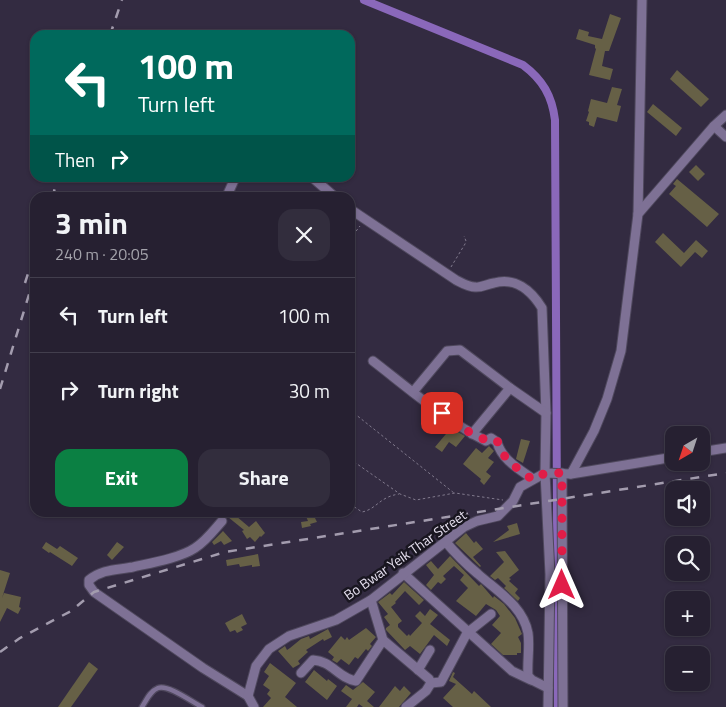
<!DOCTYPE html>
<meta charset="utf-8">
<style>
:root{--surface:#262031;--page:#322d3d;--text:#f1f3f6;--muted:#a4a3ab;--line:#423e4d;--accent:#0b8043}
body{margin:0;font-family:"Titillium Web",sans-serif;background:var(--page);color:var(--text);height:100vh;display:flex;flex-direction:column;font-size:19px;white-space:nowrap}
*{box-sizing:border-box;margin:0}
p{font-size:16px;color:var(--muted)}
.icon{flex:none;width:28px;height:28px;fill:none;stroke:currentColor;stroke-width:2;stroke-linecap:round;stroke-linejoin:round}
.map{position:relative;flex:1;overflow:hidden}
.side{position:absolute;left:30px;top:192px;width:325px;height:325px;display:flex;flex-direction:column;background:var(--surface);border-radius:15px;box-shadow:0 1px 4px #0004,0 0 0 1px var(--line)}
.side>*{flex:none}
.banner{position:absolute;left:30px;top:30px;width:325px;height:152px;border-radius:15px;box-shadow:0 1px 4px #0004,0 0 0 1px var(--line);background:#00695c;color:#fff;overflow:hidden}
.needle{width:32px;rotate:219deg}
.controls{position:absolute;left:665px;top:426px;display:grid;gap:10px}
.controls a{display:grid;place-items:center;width:45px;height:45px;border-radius:10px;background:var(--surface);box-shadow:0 1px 4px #0004,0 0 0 1px var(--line);font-size:25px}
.pin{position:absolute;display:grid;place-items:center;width:42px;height:42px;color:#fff;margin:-21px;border-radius:10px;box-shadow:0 2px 8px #0006}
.me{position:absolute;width:55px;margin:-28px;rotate:0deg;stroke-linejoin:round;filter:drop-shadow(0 0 4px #0008)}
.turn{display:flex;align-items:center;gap:18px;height:105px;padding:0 25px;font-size:22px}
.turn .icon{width:65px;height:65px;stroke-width:2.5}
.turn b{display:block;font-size:35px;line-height:42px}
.then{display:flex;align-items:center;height:48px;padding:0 25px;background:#0003;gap:10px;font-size:19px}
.round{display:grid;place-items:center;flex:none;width:52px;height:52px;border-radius:15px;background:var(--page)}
.headline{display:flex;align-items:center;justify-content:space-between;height:85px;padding:0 25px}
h1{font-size:30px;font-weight:700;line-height:38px}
.primary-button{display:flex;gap:10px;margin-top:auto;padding:10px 25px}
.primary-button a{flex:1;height:58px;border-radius:15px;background:var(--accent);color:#fff;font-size:20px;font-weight:700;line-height:58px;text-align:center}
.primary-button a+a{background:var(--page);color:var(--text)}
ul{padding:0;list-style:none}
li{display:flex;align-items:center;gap:15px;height:75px;padding:0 25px;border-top:1px solid var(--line)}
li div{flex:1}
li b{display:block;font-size:19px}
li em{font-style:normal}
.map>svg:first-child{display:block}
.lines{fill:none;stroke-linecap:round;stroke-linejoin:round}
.canal{stroke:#8a68ba;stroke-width:8}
.building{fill:#666046}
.service-casing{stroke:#4f485d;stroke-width:7}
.minor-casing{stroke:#4f485d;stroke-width:11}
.path{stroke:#817a8d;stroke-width:1;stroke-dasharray:2.5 2.5;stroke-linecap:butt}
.service{stroke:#7e7195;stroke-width:4.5}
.minor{stroke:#7e7195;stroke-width:9}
.rail{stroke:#a39cae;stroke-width:2.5;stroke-dasharray:9 9;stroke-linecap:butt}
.route{stroke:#e11d48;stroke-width:9;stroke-dasharray:0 16.2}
.labels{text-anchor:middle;stroke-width:5;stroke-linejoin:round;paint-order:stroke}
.street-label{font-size:14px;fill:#e5dfee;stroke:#191620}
</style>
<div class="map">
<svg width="726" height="707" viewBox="0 0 726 707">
<rect width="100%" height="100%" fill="#332b41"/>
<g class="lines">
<path class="canal" d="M364 0 523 65C543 80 552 96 555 120L558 707"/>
</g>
<g class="building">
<polygon points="610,14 621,18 609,51 605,51 602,66 613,69 610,80 589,75 596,49 595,48 595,45 576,39 579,29 589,32 588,36 602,39"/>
<polygon points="677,70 709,99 701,107 670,79"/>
<polygon points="612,87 622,89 617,105 621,106 617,122 597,117 594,127 589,125 589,122 586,121 589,112 588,111 591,99 607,103"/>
<polygon points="653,104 682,128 676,136 647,112"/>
<polygon points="696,165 705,174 698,181 689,172"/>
<polygon points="677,179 719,214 707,227 669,194 676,186 673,184"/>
<polygon points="663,233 684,253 696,240 708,251 702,258 695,252 681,267 655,242"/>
<polygon points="451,428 465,436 456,447 449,442 442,452 435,447"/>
<polygon points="521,439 530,441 523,463 516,459"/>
<polygon points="489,446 494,451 488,458 494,462 486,472 491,476 484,485 480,481 481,479 463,464 476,448 482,453"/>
<polygon points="231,512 239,512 236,516 249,527 256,521 265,533 261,537 260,536 255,542 250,537 247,539 242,531 244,530 228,517"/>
<polygon points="304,512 312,512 317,522 310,524 311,526 302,528 301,522 308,521"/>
<polygon points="517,523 520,534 493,542 509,530 507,526"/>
<polygon points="223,531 232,541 224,545 221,541 214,545 212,542"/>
<polygon points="466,533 474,543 476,541 483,549 473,557 481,566 480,567 455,543"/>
<polygon points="46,542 57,549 60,546 78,558 72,566 50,552 49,553 42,548"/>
<polygon points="117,542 124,547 112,560 107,555"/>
<polygon points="505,551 519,570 509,578 511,579 509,581 518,589 515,593 520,598 518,601 504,588 506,586 498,578 495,580 490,576 504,562 496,552"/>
<polygon points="258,554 260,566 252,567 252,565 240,567 239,564 227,566 226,560"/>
<polygon points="450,556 479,586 481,584 493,598 494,596 504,604 515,618 522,634 518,637 521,643 521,653 517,653 517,655 503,655 491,644 501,633 492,625 500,616 496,610 486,604 476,616 456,601 468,588 460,580 464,575 454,566 443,576 446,579 441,584 438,582 431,590 426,585 434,575 426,565 431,561 438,569"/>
<polygon points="0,570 10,573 2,598 4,593 21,597 19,607 21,608 18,614 7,608 0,622"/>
<polygon points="404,582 424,600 419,605 405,591 395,602 396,603 391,607 402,621 398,624 398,627 407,636 409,634 410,636 422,623 415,616 420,611 425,616 430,609 438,615 430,624 450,640 447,646 434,635 420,654 410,646 405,650 386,630 386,628 390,625 384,617 388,614 378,602 390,593 392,595"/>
<polygon points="242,614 247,624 241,627 243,630 237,633 235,630 230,632 225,623"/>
<polygon points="366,628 376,637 370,644 372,646 368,651 366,649 358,659 355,657 349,665 341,659 337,663 332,660 334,657 328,652 341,636 345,640 347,637 349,640"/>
<polygon points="328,629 332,637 324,641 323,639 306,650 308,652 298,661 300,664 293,668 278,651 285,646 287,650 290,648 301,639 309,636 310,639"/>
<polygon points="89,662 98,669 71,707 58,707"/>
<polygon points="270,663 296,683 285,697 297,707 263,707 271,698 267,694 270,690 263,685 269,676 264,672"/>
<polygon points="314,670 327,681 328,679 337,686 327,700 305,682"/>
<polygon points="453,672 455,673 453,677 472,694 474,691 491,707 453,707 443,698 456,684 449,681"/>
<polygon points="363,682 375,692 367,701 374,707 363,707 359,704 357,707 346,707 352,699 341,691 346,685 353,690"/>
<polygon points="395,686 400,691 404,686 411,693 399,707 379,707"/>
</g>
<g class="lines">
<g class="service-casing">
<path id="service" d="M142 707C146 701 150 691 158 688 168 684 192 702 202 707"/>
</g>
<g class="minor-casing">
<g id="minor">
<polyline points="714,126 726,137"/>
<polyline points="313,178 336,198"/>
<polyline points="226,198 235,178"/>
<path d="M350 209 456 280C462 283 468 287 475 287 481 288 487 284 494 283 515 277 531 290 542 308L546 413 545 473 550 574 548 707"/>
<polyline points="638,214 642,0"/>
<path d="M373 361C408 388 446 421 486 441L491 438 497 442C502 460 519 469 533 479"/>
<polyline points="413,392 447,351 460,350 510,388 546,413"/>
<polyline points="472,434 510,388"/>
<polyline points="701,452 726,448"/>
<polyline points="562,473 563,707"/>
<polyline points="571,474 674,457"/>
<path d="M222 521C214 530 206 541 195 548 180 558 151 563 133 567 117 570 102 569 89 580V585L94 592 203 668 248 696"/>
<path d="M445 541C455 553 466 564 478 574 497 591 523 606 528 633 530 646 527 661 528 676L532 680 548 688"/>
<polyline points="403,573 512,671 531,680"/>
<polyline points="371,600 383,640 429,679 431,683 426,691 406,707"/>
<polyline points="418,670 430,650"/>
<path d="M301 673 313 660C332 661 338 678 356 681L383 640"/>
<polyline points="431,683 441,682 467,633 491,614"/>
<polyline points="254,707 248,696 256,666 269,649 289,636 336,620 371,600 464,527 477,521 498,516 513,501 520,487 545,473 571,474 594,431 607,399 621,351 638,214 714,126 726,115"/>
</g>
</g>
<g class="path">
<polyline points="350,239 360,226"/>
<polyline points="451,267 465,244 466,241 464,236"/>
<polyline points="350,410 454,493"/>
<polyline points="350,459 400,494 416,500 455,493 503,500"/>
<path d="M350 504 362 512C377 509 379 497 399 494"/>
</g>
<use href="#service" class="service"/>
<use href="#minor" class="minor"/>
<g class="rail">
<polyline points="110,35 122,0"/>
<polyline points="52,198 58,178"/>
<polyline points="25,283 35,252"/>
<polyline points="0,389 35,275"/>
<polyline points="0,652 20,638 71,611 94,592 225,552 726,473"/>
</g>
</g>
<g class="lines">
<path class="route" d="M442 413 472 434 486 440 491 438 498 442C502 460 519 469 533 480L545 473H562V585"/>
</g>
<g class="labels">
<g class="street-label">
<text transform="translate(405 555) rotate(-35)" y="5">Bo Bwar Yeik Thar Street</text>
</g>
</g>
</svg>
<div class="controls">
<a><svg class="needle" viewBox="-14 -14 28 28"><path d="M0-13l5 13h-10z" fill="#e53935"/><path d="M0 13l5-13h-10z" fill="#a4a3ab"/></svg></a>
<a><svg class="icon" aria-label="sound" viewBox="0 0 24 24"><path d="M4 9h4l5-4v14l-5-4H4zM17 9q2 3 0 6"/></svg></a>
<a><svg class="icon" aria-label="search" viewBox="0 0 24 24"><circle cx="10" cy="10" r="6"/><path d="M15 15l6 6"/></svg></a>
<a>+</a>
<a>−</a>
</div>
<div class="pin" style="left:442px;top:413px;background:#d93025"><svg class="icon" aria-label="arrive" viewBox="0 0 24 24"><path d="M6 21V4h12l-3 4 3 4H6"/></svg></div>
<svg class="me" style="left:562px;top:585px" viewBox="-20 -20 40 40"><path d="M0-17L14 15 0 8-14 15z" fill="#e11d48" stroke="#fff" stroke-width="4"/></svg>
<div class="banner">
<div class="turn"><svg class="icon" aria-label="left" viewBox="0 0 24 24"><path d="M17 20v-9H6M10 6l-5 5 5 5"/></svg><div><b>100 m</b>Turn left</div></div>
<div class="then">Then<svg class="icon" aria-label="right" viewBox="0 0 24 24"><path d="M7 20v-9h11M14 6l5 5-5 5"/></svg></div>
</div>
<section class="side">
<div class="headline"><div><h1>3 min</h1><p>240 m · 20:05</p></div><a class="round"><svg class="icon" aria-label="close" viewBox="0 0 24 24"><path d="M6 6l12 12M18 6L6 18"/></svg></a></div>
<ul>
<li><svg class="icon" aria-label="left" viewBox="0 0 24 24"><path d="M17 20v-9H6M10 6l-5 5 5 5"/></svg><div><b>Turn left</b></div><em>100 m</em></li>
<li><svg class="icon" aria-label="right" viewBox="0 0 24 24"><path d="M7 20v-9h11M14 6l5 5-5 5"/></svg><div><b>Turn right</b></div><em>30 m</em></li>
</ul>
<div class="primary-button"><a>Exit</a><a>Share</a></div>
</section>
</div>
